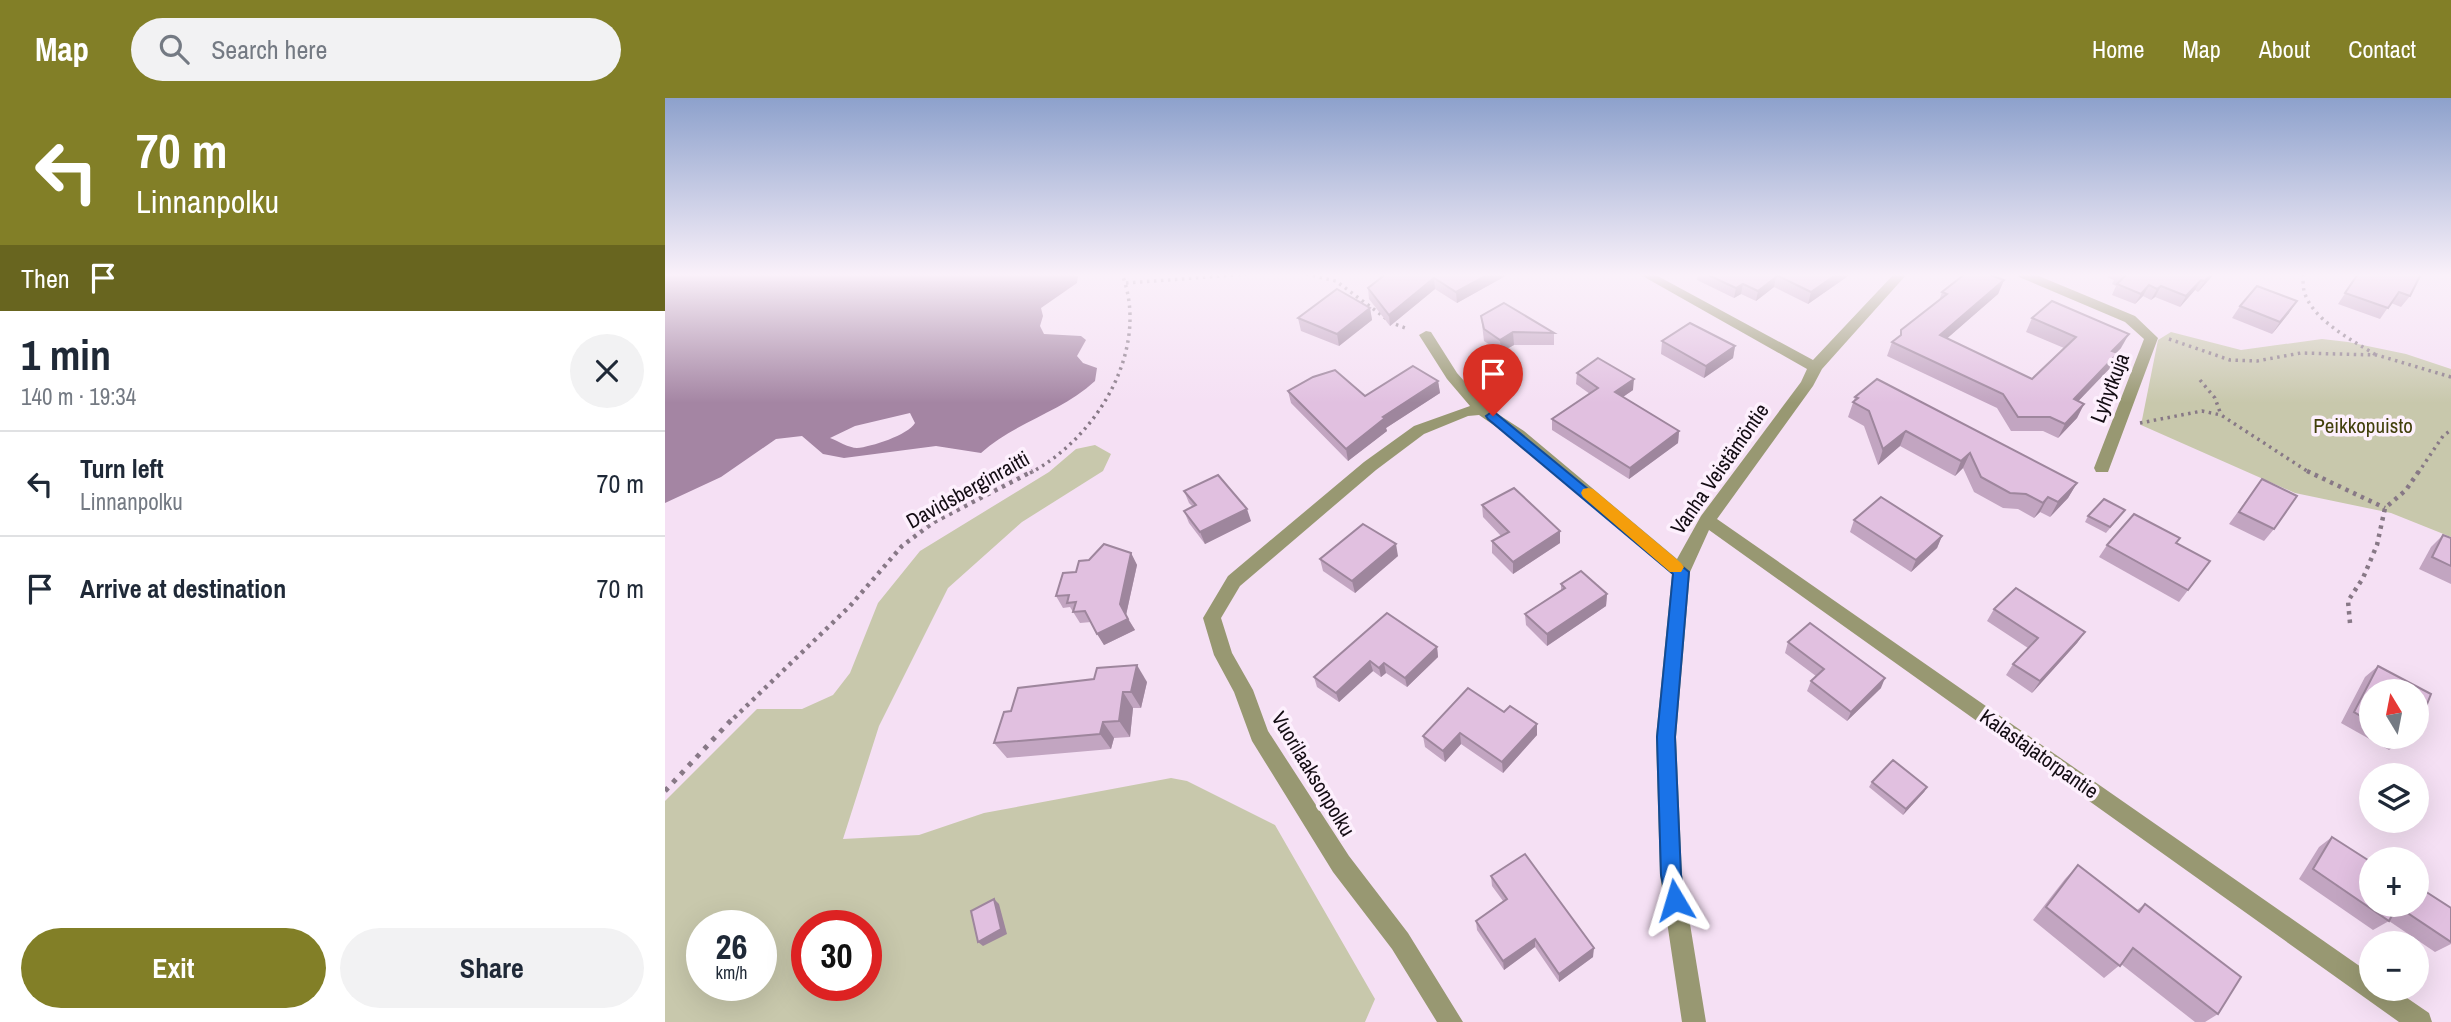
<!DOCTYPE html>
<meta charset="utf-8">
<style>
:root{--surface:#fff;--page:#f2f2f3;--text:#1f2937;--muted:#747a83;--line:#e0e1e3;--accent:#827f27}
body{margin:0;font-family:"Archivo Narrow",sans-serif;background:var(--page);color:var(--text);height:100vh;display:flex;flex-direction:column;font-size:26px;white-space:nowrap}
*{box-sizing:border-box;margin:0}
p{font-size:23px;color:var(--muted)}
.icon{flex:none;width:38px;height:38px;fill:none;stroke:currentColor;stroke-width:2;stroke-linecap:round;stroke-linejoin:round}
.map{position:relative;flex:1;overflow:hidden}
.drawer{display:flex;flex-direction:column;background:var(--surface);width:665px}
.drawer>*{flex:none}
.hud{background:#827f27;color:#fff;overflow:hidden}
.needle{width:46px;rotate:350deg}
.fabs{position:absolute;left:1694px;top:581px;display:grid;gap:14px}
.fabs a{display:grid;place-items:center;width:70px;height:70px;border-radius:50%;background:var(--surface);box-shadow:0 7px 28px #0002;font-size:35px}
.speed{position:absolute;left:21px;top:812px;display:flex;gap:14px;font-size:35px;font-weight:700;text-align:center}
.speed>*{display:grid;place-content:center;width:91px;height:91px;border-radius:50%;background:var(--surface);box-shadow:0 7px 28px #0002;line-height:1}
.speed small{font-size:18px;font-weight:400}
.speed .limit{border:10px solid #d22;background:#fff;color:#111}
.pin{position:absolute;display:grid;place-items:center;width:60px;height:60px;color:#fff;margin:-72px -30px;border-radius:50% 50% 50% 0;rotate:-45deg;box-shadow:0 0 7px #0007}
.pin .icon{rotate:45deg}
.me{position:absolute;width:77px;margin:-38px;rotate:353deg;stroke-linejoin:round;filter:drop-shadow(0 0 5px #0008)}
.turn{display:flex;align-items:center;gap:24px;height:147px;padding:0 21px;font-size:32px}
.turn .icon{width:91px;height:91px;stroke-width:2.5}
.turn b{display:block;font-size:49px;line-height:60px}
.then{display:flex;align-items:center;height:66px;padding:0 21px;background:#0003;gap:14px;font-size:26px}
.round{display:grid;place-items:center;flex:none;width:74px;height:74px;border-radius:37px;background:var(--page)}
.overview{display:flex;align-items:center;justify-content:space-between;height:119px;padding:0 21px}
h1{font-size:42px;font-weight:700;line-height:52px}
.primary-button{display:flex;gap:14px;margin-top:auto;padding:14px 21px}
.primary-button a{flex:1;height:80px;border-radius:42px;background:var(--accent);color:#fff;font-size:28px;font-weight:700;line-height:80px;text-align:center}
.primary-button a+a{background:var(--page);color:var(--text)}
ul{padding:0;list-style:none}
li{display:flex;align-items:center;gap:21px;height:105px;padding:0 21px;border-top:2px solid var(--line)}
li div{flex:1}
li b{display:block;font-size:26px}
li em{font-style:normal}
header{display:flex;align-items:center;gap:42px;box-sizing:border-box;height:98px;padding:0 35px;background:var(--accent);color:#fff}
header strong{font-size:33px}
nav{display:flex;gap:38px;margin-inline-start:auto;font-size:24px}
.search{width:490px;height:63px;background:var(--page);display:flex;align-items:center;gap:18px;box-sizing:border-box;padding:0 24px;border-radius:38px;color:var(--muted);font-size:26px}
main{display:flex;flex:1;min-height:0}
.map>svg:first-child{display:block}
.green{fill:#c8c8ac;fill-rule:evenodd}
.water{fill:#a485a3;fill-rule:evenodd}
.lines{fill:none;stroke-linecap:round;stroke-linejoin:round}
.path-far2{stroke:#877886;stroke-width:3.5;stroke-dasharray:2.5 4.5;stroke-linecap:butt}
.path-far1{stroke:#877886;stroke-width:4.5;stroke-dasharray:3.5 5;stroke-linecap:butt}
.path{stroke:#877886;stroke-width:5;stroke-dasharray:4.5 7;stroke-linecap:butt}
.minor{fill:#989872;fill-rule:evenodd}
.wall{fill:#c2a5c1}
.shaded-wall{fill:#9e869d}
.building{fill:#e1c0e0;stroke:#9e869d;stroke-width:2}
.route{fill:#1a73e8;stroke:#114b97;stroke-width:2}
.slow{fill:#f59e0b}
.labels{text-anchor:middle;stroke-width:7;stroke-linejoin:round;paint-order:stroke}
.street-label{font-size:21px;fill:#130c13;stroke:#fdf0fd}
.park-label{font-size:21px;fill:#413f0b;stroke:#fdf0fd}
</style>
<header>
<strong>Map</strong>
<div class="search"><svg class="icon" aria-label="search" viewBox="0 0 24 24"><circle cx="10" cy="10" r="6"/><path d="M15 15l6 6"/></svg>Search here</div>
<nav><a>Home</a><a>Map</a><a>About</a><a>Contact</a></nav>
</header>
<main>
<section class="drawer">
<div class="hud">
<div class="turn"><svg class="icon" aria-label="left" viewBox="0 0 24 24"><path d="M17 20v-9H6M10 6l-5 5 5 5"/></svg><div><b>70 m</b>Linnanpolku</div></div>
<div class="then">Then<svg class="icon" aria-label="arrive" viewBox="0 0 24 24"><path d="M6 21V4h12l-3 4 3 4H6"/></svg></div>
</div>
<div class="overview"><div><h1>1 min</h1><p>140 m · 19:34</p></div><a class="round"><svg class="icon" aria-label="close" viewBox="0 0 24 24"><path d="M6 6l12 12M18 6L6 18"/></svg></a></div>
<ul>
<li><svg class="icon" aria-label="left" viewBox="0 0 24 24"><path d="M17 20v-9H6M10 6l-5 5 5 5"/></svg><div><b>Turn left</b><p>Linnanpolku</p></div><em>70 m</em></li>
<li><svg class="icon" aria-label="arrive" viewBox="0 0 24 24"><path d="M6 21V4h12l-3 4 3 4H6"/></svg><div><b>Arrive at destination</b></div><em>70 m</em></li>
</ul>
<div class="primary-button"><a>Exit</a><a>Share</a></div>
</section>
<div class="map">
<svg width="1786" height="924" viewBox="0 0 1786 924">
<rect width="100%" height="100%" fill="#f5e0f4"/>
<g class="green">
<polygon points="1506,234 1576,252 1657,241 1683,244 1741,256 1786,271 1786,439 1726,415 1630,395 1476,327 1493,242"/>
<path d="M430 347 446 356 438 373 357 424 283 490 214 628 178 741 254 737 319 715 506 680 522 683 610 727 710 901 700 924H0V703L92 611H137L168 597 185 575 213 505 255 453 384 374 411 351ZM37 828H96V887H37ZM142 828H201V887H142Z"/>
</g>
<path class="water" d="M0 176H406L413 178 412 185 376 210 378 218 375 228 379 236 416 238 421 242 412 258 418 265 432 270 430 283C397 314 350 324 316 355L271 348 179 360 158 356 137 338 111 341 56 379 0 405ZM245 315 250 325C243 337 206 349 192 350 184 350 173 343 165 340L190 328Z"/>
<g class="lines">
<g class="path-far2">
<polyline points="641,176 671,183 727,225 743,231"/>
<path d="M1638 176C1638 181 1638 188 1639 193 1647 222 1687 242 1711 257"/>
<polyline points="461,185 583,176"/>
<polyline points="1504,241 1565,262 1592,263 1636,255 1712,257 1786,279"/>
<polyline points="1535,282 1550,300 1556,317"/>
<polyline points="1475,325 1537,313 1556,317 1645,375"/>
<path d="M365 375C432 340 486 251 457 176"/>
<polyline points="1753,375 1778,338 1786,332"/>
</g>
<g class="path-far1">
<polyline points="1642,373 1720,410"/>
<polyline points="1685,525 1683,503 1698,480 1712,447 1720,410 1741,392 1754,373"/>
<polyline points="69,620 185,508 237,448 269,424 368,373"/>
</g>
<polyline class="path" points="0,693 70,618"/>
<g class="minor">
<polygon points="974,176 989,176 1148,262 1229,176 1242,176 1157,271 1148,288 1052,421 1706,876 1706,891 1729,891 1764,915 1767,924 1734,924 1044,432 1025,474 1011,639 1017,777 1041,924 1017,924 995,777 991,639 1007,476 849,341 814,317 803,318 759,336 711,372 575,488 556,520 567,555 588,592 603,633 684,758 743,835 798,924 772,924 727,851 668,774 587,643 569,594 549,557 538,520 563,478 699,364 749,328 805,308 782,281 754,237 761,233 766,234 792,275 822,309 859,333 1012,461 1036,418 1136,284 1142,271"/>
<polygon points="1353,176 1369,176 1470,218 1493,240 1443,374 1431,374 1429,370 1479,241 1460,224 1354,179"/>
</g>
</g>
<g class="wall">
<polygon points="721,176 844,176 792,205 770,191 725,228 704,201 703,190"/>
<polygon points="1033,176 1186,176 1143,206 1109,189 1091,203 1076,196 1069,200 1032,182"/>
<polygon points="1444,176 1549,176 1533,194 1530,192 1515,209 1490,199 1486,202 1478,198 1470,206 1447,197 1451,188 1447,186 1449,182 1442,179"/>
<polygon points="1693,176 1745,198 1736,209 1726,205 1715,221 1673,206"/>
<polygon points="1339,182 1333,196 1282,240 1367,281 1399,250 1361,234 1367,220 1456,250 1451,255 1453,255 1446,269 1413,303 1419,306 1412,320 1393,340 1378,333 1346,333 1332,310 1222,258 1227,244 1235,238 1236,232 1274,203 1277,194"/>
<polygon points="1575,208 1624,215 1607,236 1567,220"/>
<polygon points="705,210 707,222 674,248 636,233 633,220"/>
<polygon points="816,218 889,235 889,247 849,247 836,254 819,243"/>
<polygon points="997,243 1070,248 1068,260 1039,280 996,256"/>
<polygon points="912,275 968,292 958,299 1014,333 1013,345 964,381 887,332 887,321 925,296 911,286"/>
<polygon points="773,283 775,295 721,330 722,333 683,363 626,305 623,293 700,298"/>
<polygon points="1190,299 1412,385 1403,400 1385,419 1375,414 1369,420 1353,411 1338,410 1309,394 1298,370 1290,378 1235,348 1213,367 1199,328 1183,319"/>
<polygon points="1597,381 1609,431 1599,443 1564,426"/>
<polygon points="519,393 586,423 540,446 524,425 519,413 528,409 524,405"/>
<polygon points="817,407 895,433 895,445 848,476 827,455 827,443 836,438 818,419"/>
<polygon points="1460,412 1441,435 1420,424 1423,418"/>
<polygon points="1189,422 1277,438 1272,450 1246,474 1185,434"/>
<polygon points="1778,437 1786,440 1786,486 1754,471 1766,449"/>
<polygon points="1442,447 1545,463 1514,504 1434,459"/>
<polygon points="466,455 472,467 461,517 470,532 439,547 426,524 415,525 405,509 398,510 391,498 411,474"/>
<polygon points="733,458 690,495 658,473 655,461"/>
<polygon points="896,486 942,496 941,508 882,548 861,527 860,516 896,492"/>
<polygon points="1329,511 1420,534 1412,545 1367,595 1341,577 1348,566 1363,550 1322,523"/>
<polygon points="722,515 772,549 773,559 742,589 721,575 716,579 708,573 674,604 652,589 649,579"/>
<polygon points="1123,544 1216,590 1182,623 1142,593 1146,583 1151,578 1120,555"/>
<polygon points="1713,568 1766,596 1756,621 1752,625 1752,593 1706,593 1706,639 1739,639 1738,641 1724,652 1676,625 1700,579"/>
<polygon points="482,584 476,610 468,610 465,639 449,640 446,651 342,660 329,645"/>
<polygon points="839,614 872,626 872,637 838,675 796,646 780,664 760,649 758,638"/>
<polygon points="1207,684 1262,689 1259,694 1238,717 1204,689"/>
<polygon points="1667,739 1706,807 1786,810 1786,846 1770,854 1724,823 1708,832 1634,781 1654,749"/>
<polygon points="1413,767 1472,812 1480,806 1553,916 1540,924 1530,924 1456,866 1439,880 1368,822 1400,781"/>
<polygon points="826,778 928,859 894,884 870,849 839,872 812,832 811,823 838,803 827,788"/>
</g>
<g class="shaded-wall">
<polygon points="824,176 844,176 792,205 791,194"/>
<polygon points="1172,176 1186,176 1143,206 1146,194"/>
<polygon points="1546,176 1549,176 1533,194 1540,183"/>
<polygon points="1111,179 1109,189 1091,203 1093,193"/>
<polygon points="769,180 770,191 725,228 724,217"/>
<polygon points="1339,182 1333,196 1270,251 1275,237"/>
<polygon points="1536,182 1530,192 1515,209 1521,198"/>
<polygon points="1078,186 1076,196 1069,200 1071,190"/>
<polygon points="1484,187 1478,198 1470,206 1476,196"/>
<polygon points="1496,188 1490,199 1486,202 1492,191"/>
<polygon points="1632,203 1624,215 1607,236 1615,224"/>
<polygon points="705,210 707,222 674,248 672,236"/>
<polygon points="848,234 849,247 836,254 835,242"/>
<polygon points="1464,236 1456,250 1440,266 1447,253"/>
<polygon points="1070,248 1068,260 1039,280 1041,268"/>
<polygon points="1453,255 1446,269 1402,315 1409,301"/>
<polygon points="969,281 968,292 949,305 950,294"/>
<polygon points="773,283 775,295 721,330 722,333 683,363 681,351 718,319"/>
<polygon points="1419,306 1412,320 1393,340 1400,326"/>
<polygon points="1014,333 1013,345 964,381 965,370"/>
<polygon points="1241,333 1235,348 1213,367 1218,351"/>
<polygon points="1305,355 1298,370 1290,378 1296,363"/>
<polygon points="1412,385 1403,400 1385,419 1393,404"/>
<polygon points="1383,399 1375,414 1369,420 1378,405"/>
<polygon points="582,411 586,423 540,446 535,434"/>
<polygon points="895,433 895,445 848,476 848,464"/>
<polygon points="1277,438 1272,450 1246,474 1251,462"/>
<polygon points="731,446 733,458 690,495 687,483"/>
<polygon points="466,455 472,467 461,517 455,506"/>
<polygon points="942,496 941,508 882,548 882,536"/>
<polygon points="463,521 470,532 439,547 432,536"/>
<polygon points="1420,534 1412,545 1367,595 1375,583"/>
<polygon points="772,549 773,559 742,589 740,580"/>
<polygon points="705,563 708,573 674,604 671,595"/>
<polygon points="719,565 721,575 716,579 714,570"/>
<polygon points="472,567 482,584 476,610 466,594"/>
<polygon points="1220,580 1216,590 1182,623 1186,614"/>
<polygon points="458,594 468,610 465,639 454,623"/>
<polygon points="438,624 449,640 446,651 435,636"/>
<polygon points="872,626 872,637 838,675 837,664"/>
<polygon points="795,635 796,646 780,664 778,653"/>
<polygon points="1262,689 1259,694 1238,717 1241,711"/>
<polygon points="329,801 334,806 342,836 318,848 313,844"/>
<polygon points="870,841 870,849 839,872 838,863"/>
<polygon points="929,850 928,859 894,884 894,876"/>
</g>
<g class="building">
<polygon points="721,176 824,176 791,194 769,180 724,217 703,190"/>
<polygon points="1041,176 1114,176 1111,177 1111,179 1093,193 1078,186 1071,190"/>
<polygon points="1114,176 1172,176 1146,194 1111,177"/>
<polygon points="1300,176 1323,176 1339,182 1275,237 1367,281 1411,239 1367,220 1387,203 1464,236 1447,253 1453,255 1409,301 1419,306 1400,326 1385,319 1353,319 1338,296 1227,244 1236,237 1236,232 1282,196 1277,194"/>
<polygon points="1454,176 1546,176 1540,183 1536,182 1521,198 1496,188 1492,191 1484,187 1476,196 1452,186 1460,178"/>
<polygon points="1693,176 1756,176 1745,198 1734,194 1723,210 1680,195"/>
<polygon points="1592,188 1632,203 1615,224 1575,208"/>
<polygon points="672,191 705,210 672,236 633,220"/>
<polygon points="839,205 889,235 848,234 835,242 819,231 816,218"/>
<polygon points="1025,225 1070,248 1041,268 997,243"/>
<polygon points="933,260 969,281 950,294 1014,333 965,370 887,321 933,290 912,275"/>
<polygon points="748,268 773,283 718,319 720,320 681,351 623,293 648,279 670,272 700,298"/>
<polygon points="1212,281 1412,385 1393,404 1383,399 1378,405 1361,396 1345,395 1316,379 1305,355 1296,363 1241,333 1218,351 1204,313 1188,304 1193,300 1190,299"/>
<polygon points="553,377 582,411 535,434 519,413 531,407 519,393"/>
<polygon points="1597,381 1632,398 1609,431 1574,414"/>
<polygon points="849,390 895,433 848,464 827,443 844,434 817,407"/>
<polygon points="1216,399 1277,438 1251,462 1189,422"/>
<polygon points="1439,401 1460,412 1445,429 1423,418"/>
<polygon points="1469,416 1515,440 1511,445 1545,463 1523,492 1442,447"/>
<polygon points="698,426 731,446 687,483 655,461"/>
<polygon points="1778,437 1786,440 1786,468 1767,459"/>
<polygon points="439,446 466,455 455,506 463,521 432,536 420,513 408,514 411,504 402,505 404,497 391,498 398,475 411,474 414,463 424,462"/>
<polygon points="916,473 942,496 882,536 860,516 900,490 896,486"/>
<polygon points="1351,490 1420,534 1375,583 1348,566 1373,540 1329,511"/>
<polygon points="722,515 772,549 740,580 719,565 714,570 705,563 671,595 649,579"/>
<polygon points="1145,525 1220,580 1186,614 1146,583 1159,571 1123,544"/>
<polygon points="472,567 466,594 458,594 454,623 438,624 435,636 329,645 339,614 346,613 353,590 429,581 432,570"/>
<polygon points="1713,568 1766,596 1756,621 1752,619 1752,593 1706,593 1706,624 1689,614"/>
<polygon points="803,590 839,614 845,608 872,626 837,664 795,635 778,653 758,638"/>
<polygon points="1228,662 1262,689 1241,711 1207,684"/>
<polygon points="1667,739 1706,764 1706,807 1752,807 1752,788 1786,810 1786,844 1732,808 1724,823 1648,771"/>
<polygon points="860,756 929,850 894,876 870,841 838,863 811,823 842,801 826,778"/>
<polygon points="1413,767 1474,814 1480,806 1576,879 1553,916 1468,850 1455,868 1381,809"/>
<polygon points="329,801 336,831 313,844 306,813"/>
</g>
<linearGradient id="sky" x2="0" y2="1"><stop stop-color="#8da1cc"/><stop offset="0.58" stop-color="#faf1fa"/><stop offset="1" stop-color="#faf1fa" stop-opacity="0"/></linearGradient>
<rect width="1786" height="305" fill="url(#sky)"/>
<polygon class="route" points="828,313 1024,474 1010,639 1016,777 1020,802 1017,809 1010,812 1003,809 996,777 992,639 1008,476 823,321 821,318"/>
<polygon class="slow" points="923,390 928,391 1016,465 1019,469 1016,474 1005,474 918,399 916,395 918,391"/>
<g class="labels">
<g class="street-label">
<text transform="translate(1445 290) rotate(-69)" y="7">Lyhytkuja</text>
<text transform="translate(1055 371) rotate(-55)" y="7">Vanha Veistämöntie</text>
<text transform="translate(303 392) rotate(-29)" y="7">Davidsberginraitti</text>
<text transform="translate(1374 656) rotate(35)" y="7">Kalastajatorpantie</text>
<text transform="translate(648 676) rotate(59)" y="7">Vuorilaaksonpolku</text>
</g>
<g class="park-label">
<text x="1698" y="335">Peikkopuisto</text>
</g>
</g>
</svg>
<div class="fabs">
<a><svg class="needle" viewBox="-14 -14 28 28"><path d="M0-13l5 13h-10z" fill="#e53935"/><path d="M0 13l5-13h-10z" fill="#747a83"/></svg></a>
<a><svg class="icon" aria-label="layers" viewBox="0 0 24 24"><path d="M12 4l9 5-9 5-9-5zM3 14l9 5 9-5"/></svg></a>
<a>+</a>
<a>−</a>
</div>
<div class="speed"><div>26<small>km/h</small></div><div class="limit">30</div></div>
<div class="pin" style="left:828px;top:318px;background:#d93025"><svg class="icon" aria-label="arrive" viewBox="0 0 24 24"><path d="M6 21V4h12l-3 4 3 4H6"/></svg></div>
<svg class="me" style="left:1010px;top:802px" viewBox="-20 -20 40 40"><path d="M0-17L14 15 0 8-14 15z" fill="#1a73e8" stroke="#fff" stroke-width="4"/></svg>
</div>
</main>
